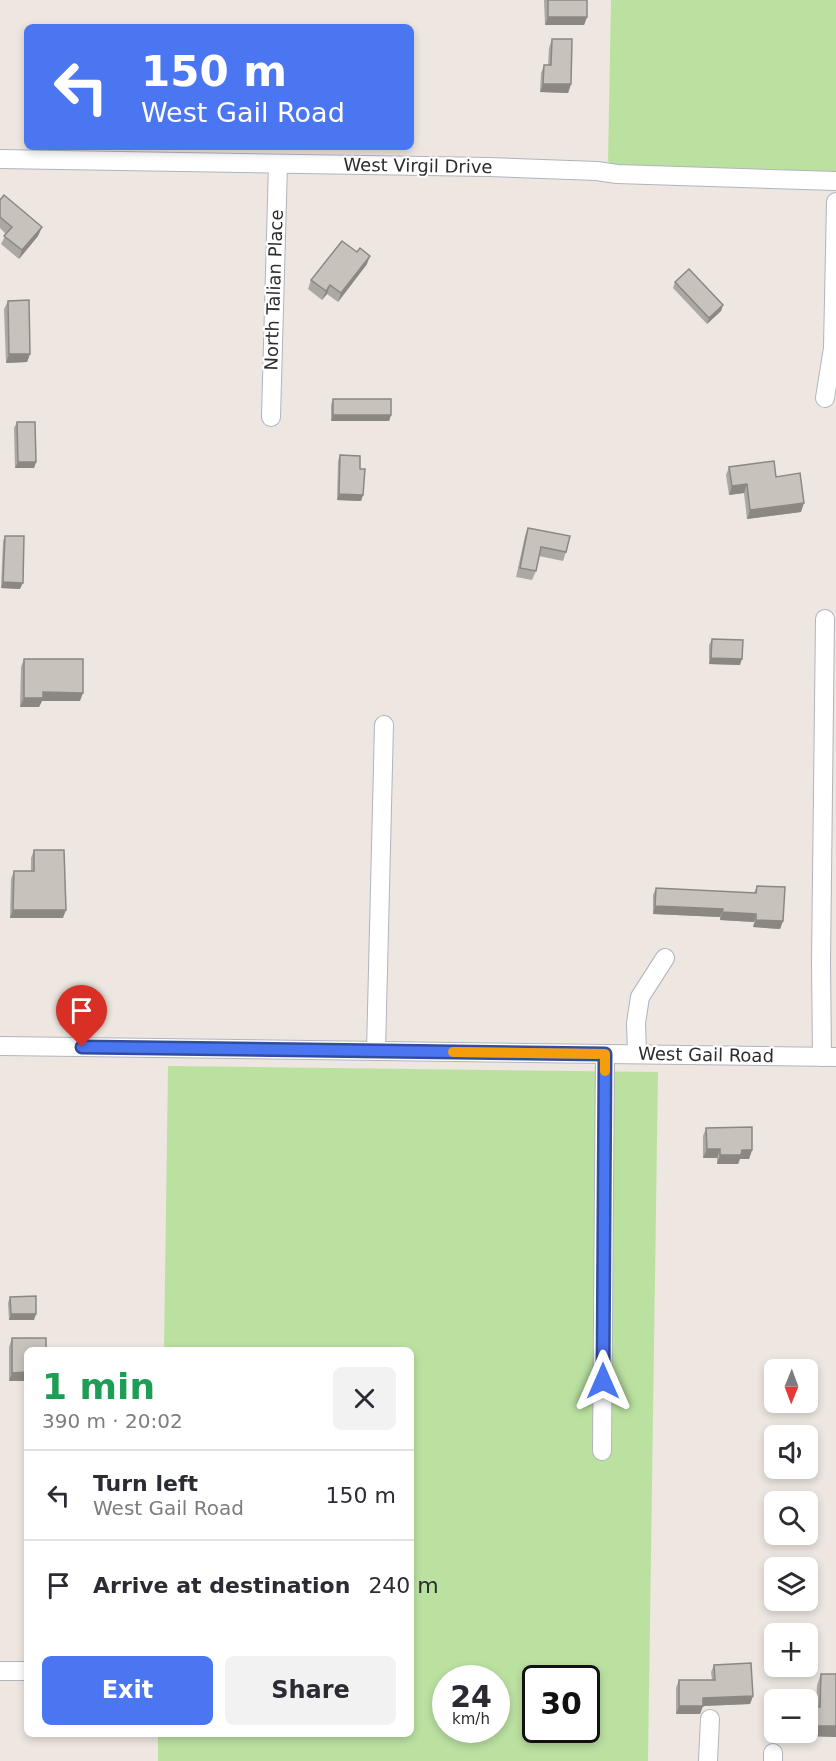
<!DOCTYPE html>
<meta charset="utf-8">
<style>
:root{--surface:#fff;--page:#f2f2f3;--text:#2b2b33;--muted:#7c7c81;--line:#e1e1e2;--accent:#4b76f1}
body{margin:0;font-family:"DejaVu Sans",sans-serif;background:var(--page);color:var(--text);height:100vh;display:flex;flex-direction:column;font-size:22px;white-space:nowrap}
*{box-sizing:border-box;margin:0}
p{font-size:20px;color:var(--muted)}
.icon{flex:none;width:33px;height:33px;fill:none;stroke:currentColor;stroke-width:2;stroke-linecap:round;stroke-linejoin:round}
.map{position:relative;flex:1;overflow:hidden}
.panel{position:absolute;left:24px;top:1347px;width:390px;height:390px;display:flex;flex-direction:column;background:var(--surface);border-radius:9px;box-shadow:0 3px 9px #0003}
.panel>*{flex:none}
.hud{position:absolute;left:24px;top:24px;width:390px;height:126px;border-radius:9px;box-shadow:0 3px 9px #0003;background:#4b76f1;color:#fff;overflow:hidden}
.needle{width:39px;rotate:181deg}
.controls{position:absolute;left:764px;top:1359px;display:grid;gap:12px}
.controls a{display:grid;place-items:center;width:54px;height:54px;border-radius:9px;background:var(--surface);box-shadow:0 3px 9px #0003;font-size:30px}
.speed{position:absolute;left:432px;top:1665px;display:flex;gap:12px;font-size:30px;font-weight:700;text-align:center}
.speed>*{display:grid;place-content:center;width:78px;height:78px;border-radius:50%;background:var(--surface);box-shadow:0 3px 9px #0003;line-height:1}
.speed small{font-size:15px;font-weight:400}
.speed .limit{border:3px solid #111;border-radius:9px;background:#fff;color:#111}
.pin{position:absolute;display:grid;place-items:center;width:51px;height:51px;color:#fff;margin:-62px -26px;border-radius:50% 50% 50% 0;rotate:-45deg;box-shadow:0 0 6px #0007}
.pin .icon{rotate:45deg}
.me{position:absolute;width:66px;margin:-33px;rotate:0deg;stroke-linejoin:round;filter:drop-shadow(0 0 4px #0008)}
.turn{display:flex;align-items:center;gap:21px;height:126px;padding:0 18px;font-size:27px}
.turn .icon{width:78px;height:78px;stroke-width:2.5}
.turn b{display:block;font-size:42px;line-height:51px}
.round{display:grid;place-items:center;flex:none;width:63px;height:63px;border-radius:9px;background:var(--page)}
.summary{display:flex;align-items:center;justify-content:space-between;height:102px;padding:0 18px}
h1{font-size:36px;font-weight:600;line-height:45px;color:#1e9e55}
.cta{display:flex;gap:12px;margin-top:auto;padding:12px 18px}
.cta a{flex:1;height:69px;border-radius:9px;background:var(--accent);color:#fff;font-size:24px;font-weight:600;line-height:69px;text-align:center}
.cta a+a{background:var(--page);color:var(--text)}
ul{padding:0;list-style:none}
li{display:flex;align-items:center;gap:18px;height:90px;padding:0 18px;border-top:2px solid var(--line)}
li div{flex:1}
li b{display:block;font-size:22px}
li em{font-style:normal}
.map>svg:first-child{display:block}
.green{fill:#bbe1a1;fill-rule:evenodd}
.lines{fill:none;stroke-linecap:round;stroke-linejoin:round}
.minor-casing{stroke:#b1b4bd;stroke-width:20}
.minor{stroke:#fff;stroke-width:18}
.wall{fill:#aba7a2}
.shaded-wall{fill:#8b8884}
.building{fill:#c7c2bc;stroke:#8b8884;stroke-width:1.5}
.route-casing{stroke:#314d9d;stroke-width:15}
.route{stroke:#4b76f1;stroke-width:10}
.slow{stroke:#f59e0b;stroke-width:10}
.labels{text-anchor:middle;stroke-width:4.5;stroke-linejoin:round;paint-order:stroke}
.street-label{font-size:18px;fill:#2d2d2d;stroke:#fff}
</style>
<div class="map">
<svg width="836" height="1761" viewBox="0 0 836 1761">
<rect width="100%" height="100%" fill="#eee7e1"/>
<g class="green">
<polygon points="611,0 836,0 836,176 617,170 608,161"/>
<path d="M168 1066 658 1072 648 1761H158V1734H411V1350H164ZM446 1678H496V1730H446ZM536 1678H586V1730H536Z"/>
</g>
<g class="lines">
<g class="minor-casing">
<g id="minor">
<polyline points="0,159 488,167 597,171 617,174 836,181"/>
<polyline points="825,398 833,348 836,202"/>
<polyline points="271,417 278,164"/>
<polyline points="0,1046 836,1057"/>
<polyline points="376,1051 384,725"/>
<polyline points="637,1054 636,1023 640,997 665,958"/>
<polyline points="822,1057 821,963 825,619"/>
<polyline points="602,1451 605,1054"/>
<polyline points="0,1671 27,1671"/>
<polyline points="708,1761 710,1719"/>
<polyline points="773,1761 773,1753"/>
</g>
</g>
<use href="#minor" class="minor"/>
</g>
<g class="wall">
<polygon points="544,0 587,0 587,17 584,25 545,25"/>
<polygon points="552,39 571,84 568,93 540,92 541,73 544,65 548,65 549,48"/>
<polygon points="0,200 42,227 38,236 19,259 1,244 6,234 0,228"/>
<polygon points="367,264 338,302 327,294 322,300 308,289 311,280"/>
<polygon points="675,282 723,305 721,311 707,324 673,288"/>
<polygon points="8,301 30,354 27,362 6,363 4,309"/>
<polygon points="333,399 391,415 389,421 331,421 331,405"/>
<polygon points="17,422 36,462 34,468 15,468 14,428"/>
<polygon points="340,455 360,469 363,495 361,501 337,500 338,461"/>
<polygon points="729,467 776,477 801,512 747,519 744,493 729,495 726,475"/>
<polygon points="528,528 566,552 563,561 539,556 536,571 532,580 516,577 525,536"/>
<polygon points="5,536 20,589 1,588 3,541"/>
<polygon points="712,639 740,665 709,664 709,645"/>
<polygon points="24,659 80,701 42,701 39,707 20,707 21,667"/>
<polygon points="34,850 63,918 10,918 11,879 14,871 31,871 31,858"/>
<polygon points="757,886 783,921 780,929 753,927 754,922 720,920 720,917 653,914 653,895 656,888 754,893"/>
<polygon points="706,1128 752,1150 749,1159 740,1159 738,1164 717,1164 717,1158 703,1158 703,1136"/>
<polygon points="10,1297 34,1320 9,1320 8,1303"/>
<polygon points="12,1338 46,1348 26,1376 24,1381 9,1381 9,1347"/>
<polygon points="714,1665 753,1696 750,1704 703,1706 700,1714 676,1714 676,1688 679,1680 712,1680 711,1672"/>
<polygon points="821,1674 836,1674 836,1737 806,1736 807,1716 810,1706 816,1707 817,1685"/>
</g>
<g class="shaded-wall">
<polygon points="548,17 587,17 584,25 545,25"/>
<polygon points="543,84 571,84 568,93 540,92"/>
<polygon points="42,227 38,236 19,259 22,250"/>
<polygon points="370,256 367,264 338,302 341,293"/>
<polygon points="330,285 327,294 322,300 326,291"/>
<polygon points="723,305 721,311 707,324 709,318"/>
<polygon points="9,354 30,354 27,362 6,363"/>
<polygon points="333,415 391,415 389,421 331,421"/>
<polygon points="18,462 36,462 34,468 15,468"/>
<polygon points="747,484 744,493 729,495 732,486"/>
<polygon points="339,494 363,495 361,501 337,500"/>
<polygon points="804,503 801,512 747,519 750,510"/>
<polygon points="3,582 23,583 20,589 1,588"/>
<polygon points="711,658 742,659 740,665 709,664"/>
<polygon points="43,692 83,693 80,701 42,701 39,707 20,707 24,698"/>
<polygon points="655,906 723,909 720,917 653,914"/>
<polygon points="13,910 66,910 63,918 10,918"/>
<polygon points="722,912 756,914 754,922 720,920"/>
<polygon points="756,920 783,921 780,929 753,927"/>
<polygon points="707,1149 720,1149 717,1158 703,1158"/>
<polygon points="742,1150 752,1150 749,1159 740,1159 738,1164 717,1164 720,1155"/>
<polygon points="11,1314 36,1314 34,1320 9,1320"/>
<polygon points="27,1369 27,1376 24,1381 9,1381 12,1373"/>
<polygon points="753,1696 750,1704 703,1706 700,1714 676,1714 679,1706 703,1698"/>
<polygon points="810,1726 836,1726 836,1737 806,1736"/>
</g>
<g class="building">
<rect x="548" y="0" width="39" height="17"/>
<polygon points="552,39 572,39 571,84 543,84 544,65 551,65"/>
<polygon points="4,195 42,227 22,250 4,236 12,227 0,217 0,200"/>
<polygon points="342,241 357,252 360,248 370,256 341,293 330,285 326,291 311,280"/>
<polygon points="689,269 723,305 709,318 675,282"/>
<polygon points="29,300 30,354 9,354 8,301"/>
<rect x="333" y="399" width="58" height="16"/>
<polygon points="17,422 35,422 36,462 18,462"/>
<polygon points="340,455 360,456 360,469 365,469 363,495 339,494"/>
<polygon points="774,461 776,477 800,473 804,503 750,510 747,484 732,486 729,467"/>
<polygon points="528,528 570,536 566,552 541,547 536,571 520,568"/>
<polygon points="5,536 24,536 23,583 3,582"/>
<polygon points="712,639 743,640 742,659 711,658"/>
<polygon points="24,659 83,659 83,693 43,692 43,698 24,698"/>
<polygon points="34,850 64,850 66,910 13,910 14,871 34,871"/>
<polygon points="757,886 785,887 783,921 756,920 756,914 722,912 723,909 655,906 656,888 756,893"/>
<polygon points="752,1127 752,1150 742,1150 741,1155 720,1155 720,1149 707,1149 706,1128"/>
<polygon points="36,1296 36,1314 11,1314 10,1297"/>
<polygon points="12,1338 46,1338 46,1348 54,1348 54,1350 27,1350 27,1372 12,1373"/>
<polygon points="751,1663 753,1696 703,1698 703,1706 679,1706 679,1680 715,1680 714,1665"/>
<polygon points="821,1674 836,1674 836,1726 810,1726 810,1706 820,1707"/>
</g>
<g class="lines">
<g class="route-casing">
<polyline id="route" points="82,1047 605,1054 603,1381"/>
</g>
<use href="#route" class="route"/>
<polyline class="slow" points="453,1052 605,1054 605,1071"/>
</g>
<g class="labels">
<g class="street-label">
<text transform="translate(418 166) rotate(1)" y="6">West Virgil Drive</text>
<text transform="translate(274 290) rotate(-88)" y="6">North Talian Place</text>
<text transform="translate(706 1055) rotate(1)" y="6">West Gail Road</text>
</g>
</g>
</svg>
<div class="controls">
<a><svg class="needle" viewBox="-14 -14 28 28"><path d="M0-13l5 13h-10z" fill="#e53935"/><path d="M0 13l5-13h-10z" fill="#7c7c81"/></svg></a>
<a><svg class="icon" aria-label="sound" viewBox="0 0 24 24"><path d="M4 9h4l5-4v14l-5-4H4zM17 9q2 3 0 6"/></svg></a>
<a><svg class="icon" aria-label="search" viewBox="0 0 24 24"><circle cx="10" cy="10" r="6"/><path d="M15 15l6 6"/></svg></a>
<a><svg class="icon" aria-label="layers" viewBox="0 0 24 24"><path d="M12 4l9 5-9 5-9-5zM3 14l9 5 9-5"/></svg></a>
<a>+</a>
<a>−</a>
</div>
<div class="speed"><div>24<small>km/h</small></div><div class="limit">30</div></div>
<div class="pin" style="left:82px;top:1047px;background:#d93025"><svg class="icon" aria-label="arrive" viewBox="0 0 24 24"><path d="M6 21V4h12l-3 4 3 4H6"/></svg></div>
<svg class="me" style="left:603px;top:1381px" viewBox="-20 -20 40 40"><path d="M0-17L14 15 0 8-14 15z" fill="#4b76f1" stroke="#fff" stroke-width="4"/></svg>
<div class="hud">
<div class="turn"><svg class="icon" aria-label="left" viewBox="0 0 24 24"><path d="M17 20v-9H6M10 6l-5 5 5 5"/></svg><div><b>150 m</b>West Gail Road</div></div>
</div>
<section class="panel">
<div class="summary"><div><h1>1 min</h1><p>390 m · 20:02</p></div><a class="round"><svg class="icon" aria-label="close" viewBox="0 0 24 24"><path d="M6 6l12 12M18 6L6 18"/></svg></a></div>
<ul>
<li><svg class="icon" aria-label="left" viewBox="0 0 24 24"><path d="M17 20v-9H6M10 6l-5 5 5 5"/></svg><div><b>Turn left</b><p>West Gail Road</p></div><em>150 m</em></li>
<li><svg class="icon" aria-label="arrive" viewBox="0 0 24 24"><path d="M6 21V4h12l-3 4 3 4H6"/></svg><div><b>Arrive at destination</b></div><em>240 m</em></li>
</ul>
<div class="cta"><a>Exit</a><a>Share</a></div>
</section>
</div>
